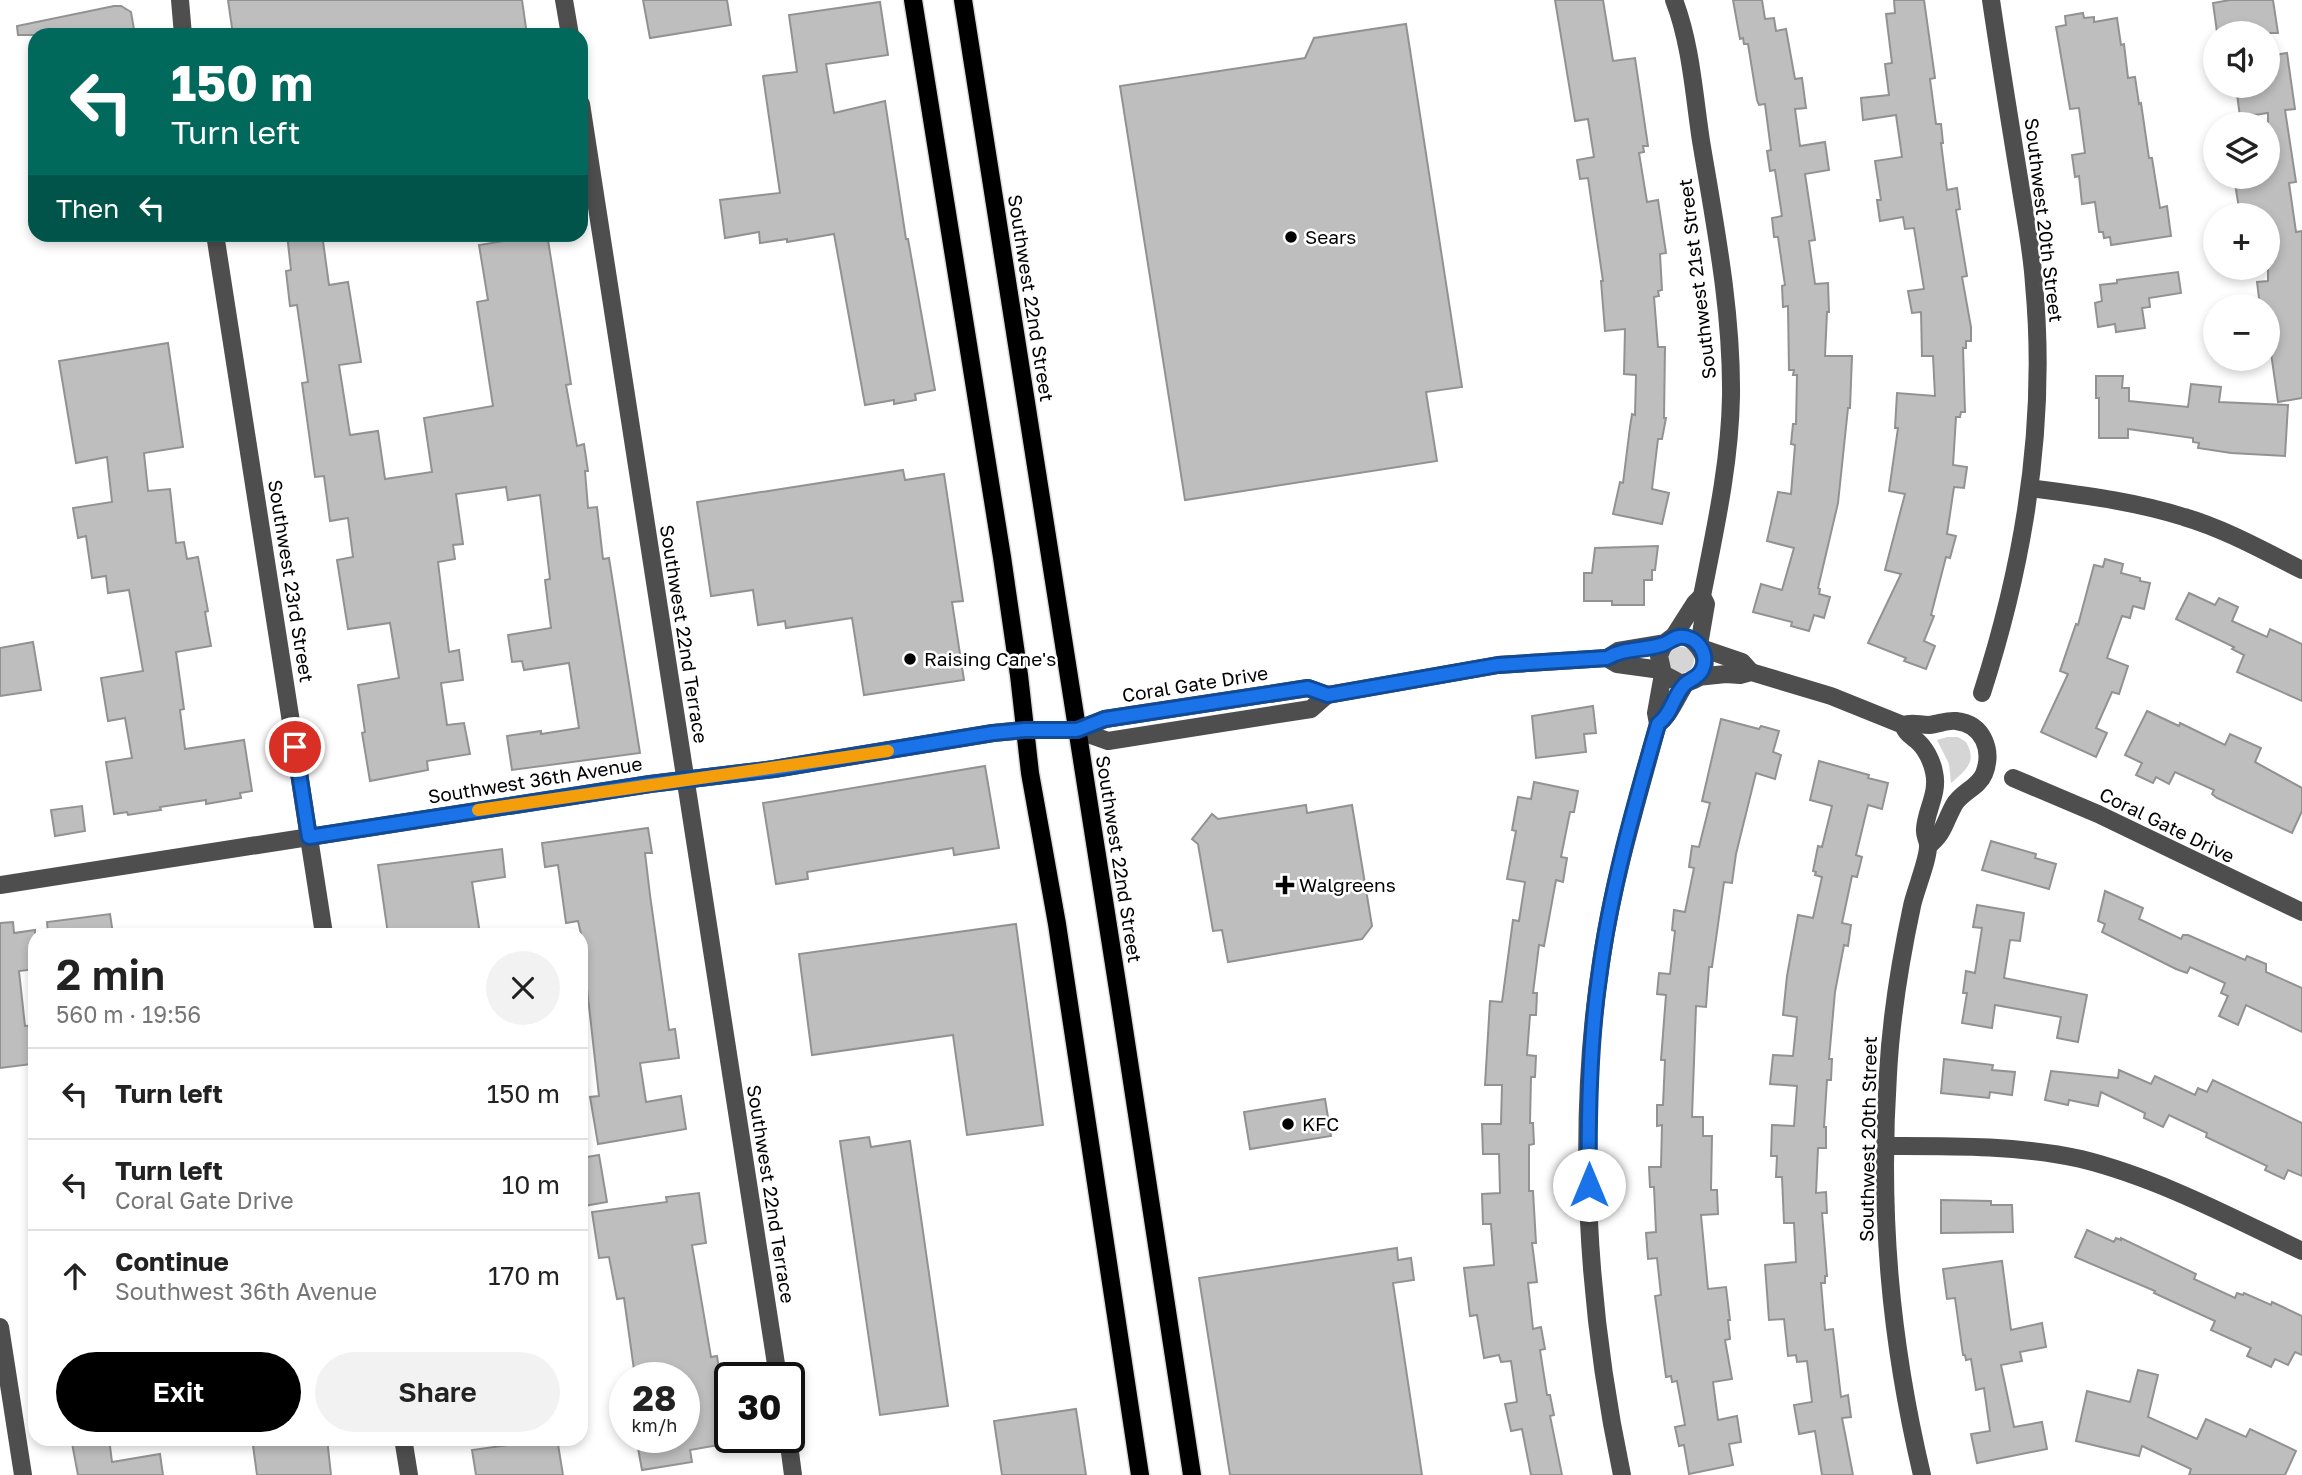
<!DOCTYPE html>
<meta charset="utf-8">
<style>
:root{--surface:#fff;--page:#f2f2f2;--text:#222;--muted:#767676;--line:#e0e0e0;--accent:#000}
body{margin:0;font-family:"Golos Text",sans-serif;background:var(--page);color:var(--text);height:100vh;display:flex;flex-direction:column;font-size:26px;white-space:nowrap}
*{box-sizing:border-box;margin:0}
p{font-size:23px;color:var(--muted)}
.icon{flex:none;width:38px;height:38px;fill:none;stroke:currentColor;stroke-width:2;stroke-linecap:round;stroke-linejoin:round}
.map{position:relative;flex:1;overflow:hidden}
.sheet{position:absolute;left:28px;top:928px;width:560px;height:518px;display:flex;flex-direction:column;background:var(--surface);border-radius:21px;box-shadow:0 4px 10px #0003}
.sheet>*{flex:none}
.banner{position:absolute;left:28px;top:28px;width:560px;height:214px;border-radius:21px;box-shadow:0 4px 10px #0003;background:#00695c;color:#fff;overflow:hidden}
.buttons{position:absolute;left:2203px;top:21px;display:grid;gap:14px}
.buttons a{display:grid;place-items:center;width:77px;height:77px;border-radius:50%;background:var(--surface);box-shadow:0 4px 10px #0003;font-size:35px}
.speed{position:absolute;left:609px;top:1362px;display:flex;gap:14px;font-size:35px;font-weight:700;text-align:center}
.speed>*{display:grid;place-content:center;width:91px;height:91px;border-radius:50%;background:var(--surface);box-shadow:0 4px 10px #0003;line-height:1}
.speed small{font-size:18px;font-weight:400}
.speed .limit{border:4px solid #111;border-radius:10px;background:#fff;color:#111}
.pin{position:absolute;display:grid;place-items:center;width:60px;height:60px;color:#fff;margin:-30px;border:4px solid #fff;border-radius:50%;box-shadow:0 2px 7px #0007}
.me{position:absolute;width:77px;margin:-38px;rotate:0deg;stroke-linejoin:round;filter:drop-shadow(0 0 5px #0008)}
.turn{display:flex;align-items:center;gap:24px;height:147px;padding:0 28px;font-size:32px}
.turn .icon{width:91px;height:91px;stroke-width:2.5}
.turn b{display:block;font-size:49px;line-height:60px}
.then{display:flex;align-items:center;height:66px;padding:0 28px;background:#0003;gap:14px;font-size:26px}
.round{display:grid;place-items:center;flex:none;width:74px;height:74px;border-radius:37px;background:var(--page)}
.overview{display:flex;align-items:center;justify-content:space-between;height:119px;padding:0 28px}
h1{font-size:42px;font-weight:600;line-height:52px}
.button{display:flex;gap:14px;margin-top:auto;padding:14px 28px}
.button a{flex:1;height:80px;border-radius:42px;background:var(--accent);color:#fff;font-size:28px;font-weight:600;line-height:80px;text-align:center}
.button a+a{background:var(--page);color:var(--text)}
ul{padding:0;list-style:none}
li{display:flex;align-items:center;gap:21px;height:91px;padding:0 28px;border-top:2px solid var(--line)}
li div{flex:1}
li b{display:block;font-size:26px}
li em{font-style:normal}
.map>svg:first-child{display:block}
.green{fill:#d5d5d5}
.building{fill:#bebebe;stroke:#929292;stroke-width:2}
.lines{fill:none;stroke-linecap:round;stroke-linejoin:round}
.major-casing{stroke:#dbdbdb;stroke-width:21}
.minor{stroke:#4e4e4e;stroke-width:18}
.major{stroke:#000;stroke-width:18}
.route-casing{stroke:#114b97;stroke-width:18}
.route{stroke:#1a73e8;stroke-width:12}
.slow{stroke:#f59e0b;stroke-width:12}
.poi-dot{fill:#000;stroke:#fff;stroke-width:2.5}
.labels{text-anchor:middle;stroke-width:5;stroke-linejoin:round;paint-order:stroke}
.street-label{font-size:19px;fill:#000;stroke:#fff}
.poi-label{font-size:19px;fill:#000;stroke:#fff;text-anchor:start}
</style>
<div class="map">
<svg width="2302" height="1475" viewBox="0 0 2302 1475">
<rect width="100%" height="100%" fill="#fff"/>
<g class="green">
<circle cx="1681" cy="660" r="13"/>
<path d="M1947 737H1958L1966 742C1978 762 1965 771 1951 783L1949 764 1937 740Z"/>
</g>
<g class="building">
<polygon points="228,0 522,0 527,35 233,35"/>
<polygon points="643,0 727,0 731,25 650,38"/>
<polygon points="1555,0 1603,0 1613,61 1635,58 1648,146 1643,146 1644,152 1639,153 1647,202 1658,200 1666,253 1660,254 1662,290 1658,291 1659,296 1654,297 1658,347 1665,347 1664,418 1666,418 1662,439 1658,439 1652,489 1669,493 1662,524 1613,514 1620,482 1623,483 1630,427 1632,414 1635,415 1636,375 1624,374 1625,329 1605,331 1601,281 1603,281 1588,178 1580,179 1577,160 1594,157 1588,119 1575,121"/>
<polygon points="1733,0 1762,0 1765,19 1774,18 1776,31 1786,29 1795,79 1802,78 1806,108 1795,109 1800,146 1825,142 1829,170 1805,174 1815,240 1809,241 1815,284 1828,283 1829,312 1827,312 1825,356 1852,356 1850,408 1848,408 1838,503 1818,588 1820,589 1819,594 1830,597 1824,618 1814,615 1809,631 1791,626 1792,622 1753,612 1761,584 1782,590 1794,548 1767,541 1778,492 1791,494 1795,445 1791,444 1793,424 1796,424 1797,375 1793,375 1794,370 1789,370 1788,306 1783,307 1782,286 1785,285 1778,237 1774,237 1772,218 1782,216 1775,170 1770,171 1767,151 1771,150 1765,104 1759,105 1757,100 1748,44 1744,44 1743,38 1740,39"/>
<polygon points="1894,0 1924,0 1935,78 1930,79 1936,124 1941,124 1943,143 1941,143 1947,190 1957,188 1960,209 1956,210 1967,276 1962,277 1971,327 1971,341 1966,341 1966,348 1963,348 1965,412 1961,412 1960,417 1956,417 1953,465 1967,467 1964,488 1954,487 1947,534 1956,536 1950,558 1946,557 1931,615 1934,616 1924,641 1935,646 1926,669 1904,661 1906,658 1868,643 1901,574 1885,570 1905,494 1889,491 1898,428 1895,428 1897,393 1935,396 1933,356 1922,356 1921,312 1912,313 1908,291 1924,289 1914,228 1905,229 1903,217 1880,221 1877,200 1881,200 1875,161 1902,157 1896,115 1863,120 1861,98 1889,95 1885,64 1892,63 1886,14 1895,13"/>
<polygon points="2230,0 2273,0 2278,33 2236,33 2235,29 2217,32 2213,3"/>
<polygon points="880,2 888,55 826,64 834,113 885,101 906,239 908,239 935,390 915,394 916,400 894,404 894,400 865,405 834,234 787,242 787,239 760,243 759,232 725,238 720,200 780,193 763,76 797,72 789,15"/>
<polygon points="114,6 121,6 131,12 135,35 18,35 17,26"/>
<polygon points="2083,13 2084,18 2094,17 2094,22 2117,18 2121,45 2124,44 2128,78 2135,77 2139,104 2141,103 2149,158 2152,158 2160,208 2167,206 2171,236 2111,245 2110,237 2104,238 2103,232 2099,232 2095,202 2082,204 2079,176 2075,177 2072,155 2085,153 2079,108 2070,109 2056,27 2066,25 2065,16"/>
<polygon points="1406,24 1462,387 1426,392 1437,461 1185,500 1120,86 1305,58 1314,38"/>
<polygon points="2287,53 2295,109 2285,110 2296,182 2289,183 2296,232 2302,231 2302,398 2278,402 2268,332 2268,306 2260,306 2257,282 2268,281 2268,215 2240,215 2234,177 2268,177 2268,113 2240,117 2236,86 2268,86 2268,56"/>
<polygon points="287,234 322,234 329,285 348,282 361,362 339,365 350,435 378,431 385,479 432,472 424,418 493,406 477,302 488,300 479,245 547,234 571,384 566,385 577,446 584,444 588,471 585,471 588,508 597,507 603,559 609,558 640,753 512,770 507,736 541,731 541,734 579,728 569,663 524,670 522,661 512,662 508,635 551,628 545,580 550,579 540,495 508,500 506,487 456,494 463,544 453,545 455,559 438,562 449,652 459,650 463,680 441,683 447,725 464,723 470,754 427,761 428,770 370,781 362,733 365,732 358,685 399,678 390,623 348,629 337,560 353,557 348,518 330,521 324,476 315,477 302,383 308,382 297,305 290,306 286,271 291,270"/>
<polygon points="2178,272 2181,293 2149,298 2150,307 2142,308 2145,328 2116,332 2115,324 2098,327 2095,303 2102,301 2100,285 2117,283 2117,280"/>
<polygon points="168,343 183,447 144,453 148,491 170,489 176,543 184,542 187,559 198,557 208,611 205,612 211,646 176,652 184,709 180,710 185,749 244,740 252,791 240,793 241,798 206,804 206,800 160,807 161,810 128,815 127,812 114,814 106,762 132,758 125,718 108,721 101,678 143,671 129,590 108,593 106,576 92,578 86,536 78,538 73,508 112,502 107,457 76,463 59,361"/>
<polygon points="2096,376 2123,376 2122,388 2129,388 2129,401 2188,407 2191,384 2221,387 2219,402 2288,405 2285,456 2231,453 2198,448 2199,443 2193,442 2193,438 2128,429 2128,438 2099,438 2099,398 2096,398"/>
<polygon points="903,470 905,480 944,474 963,601 952,602 964,680 864,695 852,618 786,628 785,621 758,625 753,590 711,596 697,502"/>
<polygon points="1658,546 1655,570 1652,570 1652,580 1644,580 1644,605 1612,605 1612,601 1584,601 1584,573 1592,573 1595,548"/>
<polygon points="2105,559 2123,564 2121,573 2140,578 2140,581 2150,583 2144,609 2133,606 2130,618 2122,616 2107,658 2128,666 2119,694 2112,692 2096,728 2107,733 2096,757 2041,732 2068,674 2060,671 2076,624 2078,625 2094,565 2103,567"/>
<polygon points="2189,593 2215,605 2219,598 2238,607 2232,621 2267,637 2270,629 2302,644 2302,701 2237,672 2244,655 2232,649 2234,647 2176,619"/>
<polygon points="33,642 41,690 0,696 0,648"/>
<polygon points="1593,706 1596,733 1584,734 1586,752 1536,758 1532,716"/>
<polygon points="2147,711 2179,726 2180,723 2225,745 2230,734 2261,748 2255,762 2302,788 2302,811 2292,833 2217,798 2212,794 2214,790 2175,772 2169,784 2156,777 2153,783 2136,775 2142,763 2125,755"/>
<polygon points="1721,719 1759,729 1761,726 1779,731 1773,752 1781,755 1775,779 1756,773 1736,854 1732,883 1724,882 1712,967 1709,967 1706,1007 1696,1006 1692,1117 1703,1117 1703,1136 1712,1136 1711,1190 1717,1190 1718,1214 1701,1215 1708,1289 1726,1287 1730,1320 1728,1320 1730,1339 1725,1340 1732,1379 1713,1382 1718,1420 1737,1416 1741,1442 1729,1444 1733,1465 1689,1474 1684,1445 1679,1446 1675,1427 1685,1425 1677,1381 1672,1382 1671,1376 1666,1377 1655,1296 1661,1295 1657,1258 1648,1259 1646,1233 1656,1232 1654,1187 1650,1187 1649,1167 1661,1167 1662,1125 1657,1126 1657,1105 1663,1105 1665,1060 1661,1060 1666,995 1657,994 1659,973 1670,974 1675,931 1672,930 1674,910 1685,912 1694,868 1689,867 1692,846 1699,847 1710,803 1702,801"/>
<polygon points="1819,761 1869,775 1868,778 1888,783 1882,809 1868,805 1856,855 1862,857 1857,877 1852,876 1842,923 1851,925 1848,946 1844,945 1835,992 1829,1059 1832,1059 1831,1080 1827,1080 1824,1127 1826,1127 1826,1148 1818,1148 1816,1193 1826,1192 1827,1213 1822,1213 1827,1276 1825,1276 1825,1283 1821,1283 1825,1330 1833,1329 1841,1397 1848,1395 1851,1417 1842,1418 1853,1475 1822,1475 1815,1431 1799,1434 1794,1405 1812,1402 1807,1361 1797,1362 1796,1355 1788,1356 1784,1319 1769,1320 1765,1265 1796,1262 1794,1223 1784,1223 1782,1177 1776,1177 1777,1156 1771,1156 1772,1125 1794,1126 1797,1086 1770,1084 1773,1055 1793,1056 1797,1017 1783,1015 1787,976 1798,915 1813,918 1822,877 1815,875 1816,872 1813,871 1818,846 1822,847 1832,806 1810,800"/>
<polygon points="985,766 999,848 954,855 953,848 807,872 808,879 776,884 763,803"/>
<polygon points="1534,782 1578,791 1574,812 1570,812 1561,857 1567,858 1563,882 1556,880 1544,946 1539,945 1533,993 1537,993 1536,1015 1530,1015 1527,1055 1536,1056 1535,1077 1531,1077 1530,1123 1533,1123 1534,1144 1529,1145 1529,1191 1533,1191 1536,1243 1532,1243 1537,1282 1528,1283 1533,1329 1541,1327 1545,1349 1540,1350 1547,1395 1550,1395 1554,1415 1550,1416 1562,1475 1531,1475 1522,1429 1511,1431 1505,1404 1517,1402 1511,1361 1501,1362 1499,1355 1484,1358 1477,1315 1470,1316 1464,1268 1494,1265 1491,1224 1483,1224 1482,1194 1500,1193 1499,1154 1483,1154 1482,1124 1501,1124 1502,1085 1485,1085 1490,1001 1502,1002 1513,920 1519,921 1525,882 1507,879 1516,831 1512,830 1518,797 1531,799"/>
<polygon points="1306,805 1307,813 1352,805 1372,926 1362,939 1228,962 1222,930 1213,931 1198,844 1192,839 1212,814 1218,819"/>
<polygon points="82,806 85,831 55,836 51,810"/>
<polygon points="648,828 652,853 645,853 650,895 669,1030 675,1029 679,1058 640,1063 646,1102 681,1096 686,1129 598,1144 590,1097 599,1096 581,934 578,921 566,923 558,865 545,867 542,843"/>
<polygon points="1991,841 2036,854 2035,858 2056,864 2049,889 1982,870"/>
<polygon points="502,849 505,877 472,882 480,934 388,934 378,865"/>
<polygon points="2105,891 2143,908 2139,919 2181,939 2183,935 2188,935 2245,960 2247,956 2266,964 2266,972 2302,988 2302,1032 2246,1005 2238,1025 2219,1016 2228,996 2221,993 2225,983 2190,967 2187,973 2176,969 2102,932 2105,924 2098,921"/>
<polygon points="1977,905 2024,913 2020,941 2010,940 2004,978 2087,995 2078,1042 2057,1038 2061,1017 1995,1005 1992,1028 1962,1023 1967,993 1963,993 1966,971 1975,973 1982,928 1973,927"/>
<polygon points="110,914 113,934 48,934 47,922"/>
<polygon points="13,922 14,933 35,930 35,969 19,971 25,1026 35,1025 35,1060 31,1061 32,1064 0,1068 0,923"/>
<polygon points="1016,924 1043,1125 967,1135 953,1035 812,1055 799,954"/>
<polygon points="1944,1059 1993,1065 1992,1070 2015,1072 2012,1095 1990,1092 1989,1098 1941,1093"/>
<polygon points="2119,1070 2151,1084 2155,1076 2195,1095 2198,1088 2207,1092 2213,1080 2302,1123 2302,1176 2288,1170 2284,1179 2265,1170 2267,1166 2206,1137 2207,1133 2169,1115 2163,1127 2144,1118 2145,1113 2101,1092 2098,1106 2069,1100 2068,1105 2045,1100 2051,1071 2118,1078"/>
<polygon points="1325,1099 1331,1136 1250,1149 1244,1112"/>
<polygon points="869,1137 871,1147 910,1141 948,1406 880,1415 840,1141"/>
<polygon points="599,1155 607,1202 584,1206 581,1189 581,1158"/>
<polygon points="699,1193 706,1243 692,1245 711,1357 717,1356 730,1443 690,1450 692,1462 642,1470 636,1437 684,1437 684,1377 635,1377 624,1298 617,1299 609,1257 599,1258 592,1212 667,1202 666,1197"/>
<polygon points="1941,1200 1991,1201 1991,1205 2012,1205 2013,1232 1941,1233"/>
<polygon points="2087,1230 2114,1242 2116,1238 2121,1240 2121,1238 2196,1274 2194,1279 2235,1298 2237,1293 2243,1295 2244,1293 2271,1305 2272,1302 2302,1316 2302,1355 2295,1352 2288,1365 2275,1359 2271,1367 2247,1356 2251,1348 2211,1330 2215,1321 2154,1293 2155,1291 2075,1257"/>
<polygon points="1397,1248 1398,1260 1411,1258 1414,1280 1393,1283 1422,1475 1230,1475 1199,1278"/>
<polygon points="2002,1261 2011,1330 2042,1323 2046,1347 2020,1352 2022,1361 2001,1365 2014,1427 2042,1422 2047,1449 1977,1463 1971,1434 1990,1431 1984,1388 1976,1390 1971,1359 1966,1360 1965,1355 1963,1355 1955,1298 1947,1299 1943,1269"/>
<polygon points="2138,1370 2158,1375 2148,1417 2197,1439 2206,1419 2246,1437 2250,1429 2296,1451 2285,1475 2189,1475 2191,1469 2142,1446 2139,1456 2076,1441 2087,1391 2130,1402"/>
<polygon points="1076,1409 1086,1475 1002,1475 994,1421"/>
<polygon points="71,1438 109,1438 112,1462 160,1454 163,1475 78,1475"/>
<polygon points="252,1438 327,1438 331,1475 257,1475"/>
<polygon points="557,1438 563,1475 476,1475 472,1450"/>
</g>
<g class="lines">
<g class="major-casing">
<g id="major">
<polyline points="913,0 1002,557 1019,675 1030,773 1057,924 1140,1475"/>
<polyline points="963,0 1119,996 1192,1475"/>
</g>
</g>
<g class="minor">
<polyline points="180,0 183,35"/>
<polyline points="564,0 570,35"/>
<path d="M1674 0C1691 44 1694 95 1701 141 1715 225 1732 311 1731 396 1730 463 1715 530 1702 596L1706 604 1699 645"/>
<polyline points="581,104 778,1377"/>
<polyline points="215,234 324,934"/>
<path d="M2030 488C2082 495 2134 501 2184 517 2225 529 2264 551 2302 570"/>
<polyline points="1672,639 1695,603 1702,596"/>
<polyline points="1701,648 1742,662 1751,672"/>
<polyline points="1607,658 1617,664 1661,670"/>
<path d="M1697 677 1726 674 1740 675 1751 672 1831 696 1903 725C1907 734 1909 734 1916 740 1925 747 1932 761 1934 772 1939 793 1926 810 1925 829 1924 835 1928 840 1928 845 1929 858 1915 891 1912 906 1900 962 1891 1018 1888 1074 1879 1213 1890 1340 1922 1475"/>
<path d="M1982 693C2025 560 2047 423 2034 284 2032 250 2025 217 2020 184 2010 123 2000 61 1991 0"/>
<path d="M1658 724C1671 714 1677 696 1686 683"/>
<path d="M1903 725C1913 722 1919 725 1929 725 1939 724 1947 720 1956 721 1984 724 1993 751 1984 774 1978 788 1961 792 1954 805 1944 823 1945 832 1928 846"/>
<polyline points="1077,730 1105,719 1308,688 1327,695 1498,665 1607,658 1618,651 1666,643"/>
<polyline points="2013,778 2098,814 2302,912"/>
<polyline points="0,885 650,784 774,769 993,733 1025,730 1077,730 1108,741 1311,709 1327,695"/>
<path d="M1885 1146C1949 1146 2018 1145 2081 1159 2158 1178 2231 1217 2302 1251"/>
<polyline points="0,1327 23,1475"/>
<polyline points="788,1437 793,1475"/>
<polyline points="403,1438 409,1475"/>
<path d="M1622 1475C1587 1309 1575 1125 1602 956 1614 877 1637 801 1658 724L1656 713 1663 674 1659 656C1678 600 1738 679 1680 683L1663 674"/>
</g>
<use href="#major" class="major"/>
</g>
<g class="lines">
<g class="route-casing">
<path id="route" d="M295 747 309 837 650 784 774 769 993 733 1025 730H1077L1105 719 1308 688 1328 695 1498 665 1607 658C1625 647 1645 651 1664 644 1669 642 1673 638 1679 637 1697 635 1710 654 1702 670 1698 678 1691 679 1685 684 1673 696 1672 714 1658 724 1634 807 1610 891 1599 978 1589 1046 1588 1116 1589 1185"/>
</g>
<use href="#route" class="route"/>
<polyline class="slow" points="478,810 888,751"/>
</g>
<g class="poi-dot">
<circle cx="1291" cy="237" r="7"/>
<circle cx="910" cy="659" r="7"/>
<path d="M1281.5 874.5h7v7h7v7h-7v7h-7v-7h-7v-7h7z"/>
<circle cx="1288" cy="1124" r="7"/>
</g>
<g class="labels">
<g class="street-label">
<text transform="translate(2044 220) rotate(83)" y="7">Southwest 20th Street</text>
<text transform="translate(1697 279) rotate(-97)" y="7">Southwest 21st Street</text>
<text transform="translate(1031 298) rotate(81)" y="7">Southwest 22nd Street</text>
<text transform="translate(291 581) rotate(81)" y="7">Southwest 23rd Street</text>
<text transform="translate(684 634) rotate(81)" y="7">Southwest 22nd Terrace</text>
<text transform="translate(1195 684) rotate(-9)" y="7">Coral Gate Drive</text>
<text transform="translate(535 780) rotate(-9)" y="7">Southwest 36th Avenue</text>
<text transform="translate(2167 825) rotate(26)" y="7">Coral Gate Drive</text>
<text transform="translate(1119 859) rotate(81)" y="7">Southwest 22nd Street</text>
<text transform="translate(1868 1139) rotate(-89)" y="7">Southwest 20th Street</text>
<text transform="translate(771 1194) rotate(81)" y="7">Southwest 22nd Terrace</text>
</g>
<g class="poi-label">
<text x="1305" y="244">Sears</text>
<text x="924" y="666">Raising Cane's</text>
<text x="1299" y="892">Walgreens</text>
<text x="1302" y="1131">KFC</text>
</g>
</g>
</svg>
<div class="buttons">
<a><svg class="icon" aria-label="sound" viewBox="0 0 24 24"><path d="M4 9h4l5-4v14l-5-4H4zM17 9q2 3 0 6"/></svg></a>
<a><svg class="icon" aria-label="layers" viewBox="0 0 24 24"><path d="M12 4l9 5-9 5-9-5zM3 14l9 5 9-5"/></svg></a>
<a>+</a>
<a>−</a>
</div>
<div class="speed"><div>28<small>km/h</small></div><div class="limit">30</div></div>
<div class="pin" style="left:295px;top:747px;background:#d93025"><svg class="icon" aria-label="arrive" viewBox="0 0 24 24"><path d="M6 21V4h12l-3 4 3 4H6"/></svg></div>
<svg class="me" style="left:1589px;top:1185px" viewBox="-20 -20 40 40"><circle r="19" fill="#fff"/><path d="M0-13L10 11 0 6-10 11z" fill="#1a73e8"/></svg>
<div class="banner">
<div class="turn"><svg class="icon" aria-label="left" viewBox="0 0 24 24"><path d="M17 20v-9H6M10 6l-5 5 5 5"/></svg><div><b>150 m</b>Turn left</div></div>
<div class="then">Then<svg class="icon" aria-label="left" viewBox="0 0 24 24"><path d="M17 20v-9H6M10 6l-5 5 5 5"/></svg></div>
</div>
<section class="sheet">
<div class="overview"><div><h1>2 min</h1><p>560 m · 19:56</p></div><a class="round"><svg class="icon" aria-label="close" viewBox="0 0 24 24"><path d="M6 6l12 12M18 6L6 18"/></svg></a></div>
<ul>
<li><svg class="icon" aria-label="left" viewBox="0 0 24 24"><path d="M17 20v-9H6M10 6l-5 5 5 5"/></svg><div><b>Turn left</b></div><em>150 m</em></li>
<li><svg class="icon" aria-label="left" viewBox="0 0 24 24"><path d="M17 20v-9H6M10 6l-5 5 5 5"/></svg><div><b>Turn left</b><p>Coral Gate Drive</p></div><em>10 m</em></li>
<li><svg class="icon" aria-label="ahead" viewBox="0 0 24 24"><path d="M12 20V5M6 11l6-6 6 6"/></svg><div><b>Continue</b><p>Southwest 36th Avenue</p></div><em>170 m</em></li>
</ul>
<div class="button"><a>Exit</a><a>Share</a></div>
</section>
</div>
